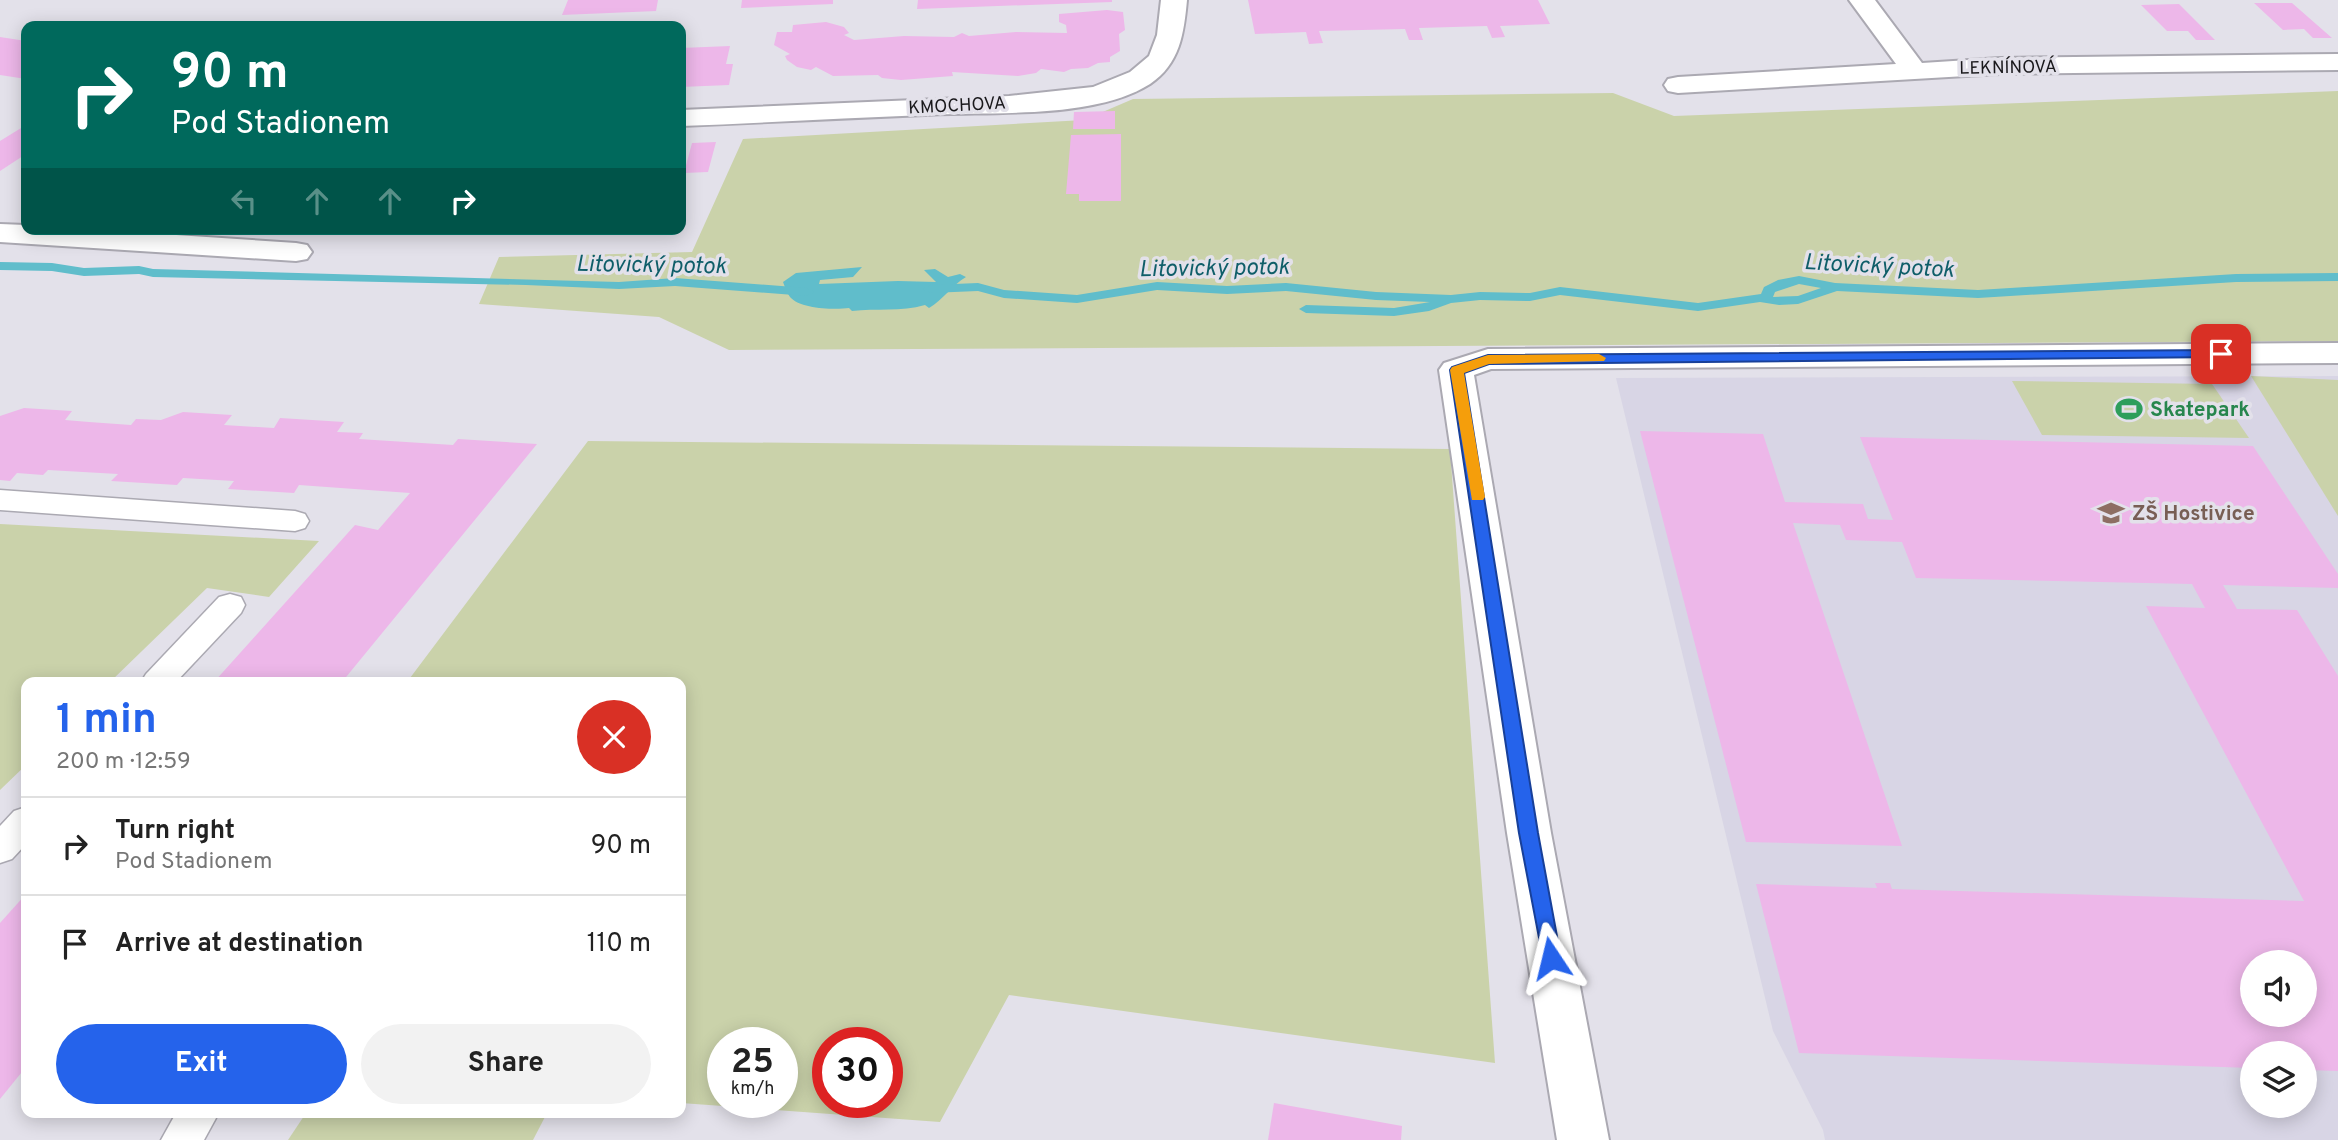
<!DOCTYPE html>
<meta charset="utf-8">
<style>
:root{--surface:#fff;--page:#f2f2f2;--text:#222;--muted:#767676;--line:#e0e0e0;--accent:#2563eb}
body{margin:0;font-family:Overpass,sans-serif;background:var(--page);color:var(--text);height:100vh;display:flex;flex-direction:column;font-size:26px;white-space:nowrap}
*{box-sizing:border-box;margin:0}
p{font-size:23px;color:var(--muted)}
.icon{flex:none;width:38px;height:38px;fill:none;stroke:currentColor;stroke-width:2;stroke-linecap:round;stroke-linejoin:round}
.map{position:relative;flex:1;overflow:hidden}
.drawer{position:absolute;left:21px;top:677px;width:665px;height:441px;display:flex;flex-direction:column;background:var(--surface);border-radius:14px;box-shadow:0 4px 18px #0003}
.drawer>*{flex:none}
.banner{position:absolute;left:21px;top:21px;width:665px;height:214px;border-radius:14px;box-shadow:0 4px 18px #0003;background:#00695c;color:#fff;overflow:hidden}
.fabs{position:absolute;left:2240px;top:950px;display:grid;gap:14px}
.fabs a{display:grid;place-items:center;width:77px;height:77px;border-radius:50%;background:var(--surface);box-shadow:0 4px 18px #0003;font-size:35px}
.speed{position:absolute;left:707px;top:1027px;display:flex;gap:14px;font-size:35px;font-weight:700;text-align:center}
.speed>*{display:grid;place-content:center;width:91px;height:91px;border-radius:50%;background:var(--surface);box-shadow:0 4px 18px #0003;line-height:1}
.speed small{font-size:18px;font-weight:400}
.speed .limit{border:10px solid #d22;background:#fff;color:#111}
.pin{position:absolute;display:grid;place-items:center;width:60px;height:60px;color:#fff;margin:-30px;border-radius:14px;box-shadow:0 4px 10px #0006}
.me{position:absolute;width:77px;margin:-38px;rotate:350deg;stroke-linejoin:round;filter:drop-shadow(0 0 5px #0008)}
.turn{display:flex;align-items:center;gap:24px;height:147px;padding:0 35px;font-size:32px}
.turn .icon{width:91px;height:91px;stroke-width:2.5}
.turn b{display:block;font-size:49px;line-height:60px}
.lanes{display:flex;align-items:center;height:66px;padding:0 35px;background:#0003;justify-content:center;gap:35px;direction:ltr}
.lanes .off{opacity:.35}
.round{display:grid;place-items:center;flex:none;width:74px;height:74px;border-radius:37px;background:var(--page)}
.overview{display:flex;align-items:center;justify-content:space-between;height:119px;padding:0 35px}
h1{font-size:42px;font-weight:700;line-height:52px;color:var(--accent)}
.button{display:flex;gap:14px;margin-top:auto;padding:14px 35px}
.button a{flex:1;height:80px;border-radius:42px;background:var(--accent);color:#fff;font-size:28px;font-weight:700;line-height:80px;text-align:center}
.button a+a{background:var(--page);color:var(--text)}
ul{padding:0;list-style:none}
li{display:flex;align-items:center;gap:21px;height:98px;padding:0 35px;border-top:2px solid var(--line)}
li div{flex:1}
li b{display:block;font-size:26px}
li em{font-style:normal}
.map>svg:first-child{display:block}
.built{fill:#d8d5e5;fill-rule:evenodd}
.green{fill:#cad2aa;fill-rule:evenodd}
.water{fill:#60bdcb}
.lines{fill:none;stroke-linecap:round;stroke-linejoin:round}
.stream{fill:#60bdcb;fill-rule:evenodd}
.building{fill:#edb7e9;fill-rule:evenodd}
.lane-casing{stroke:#aba9b2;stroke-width:3}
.street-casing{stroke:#aba9b2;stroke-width:4}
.lane{fill:#fff;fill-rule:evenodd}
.street{fill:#fff;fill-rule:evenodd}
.route{fill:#2563eb;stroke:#184099;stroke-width:2}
.slow{fill:#f59e0b}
.labels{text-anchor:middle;stroke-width:7;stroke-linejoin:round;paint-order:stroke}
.far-street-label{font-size:18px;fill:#19181b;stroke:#e3e1ea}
.leisure-label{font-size:21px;font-weight:bold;fill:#27864d;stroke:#e3e1ea;text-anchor:start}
.education-label{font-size:21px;font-weight:bold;fill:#785e54;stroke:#e3e1ea;text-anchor:start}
.water-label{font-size:23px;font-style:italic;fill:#0f5e69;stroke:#e3e1ea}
</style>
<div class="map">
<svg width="2338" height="1140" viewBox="0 0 2338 1140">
<rect width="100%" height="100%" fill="#e3e1ea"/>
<path class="built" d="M2338 376V1140H1825L1823 1130 1773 1031 1616 378ZM2252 962H2305V1015H2252ZM2252 1054H2305V1106H2252Z"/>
<g class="green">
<polygon points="2338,91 2338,341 729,350 659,317 479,304 499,257 692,252 743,139 1084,120 1133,99 1613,93 1674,116"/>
<polygon points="2251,376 2338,380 2338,516"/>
<polygon points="2012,381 2212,384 2249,438 2042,435"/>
<path d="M588 441 1450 449 1495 1063 1009 995 940 1122 681 1103V682H407ZM782 1043V1102H723V1043ZM887 1043V1102H828V1043Z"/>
<polygon points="0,524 319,541 269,597 207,588 110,682 26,682 26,765 0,790"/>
<polygon points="306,1113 547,1113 533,1140 288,1140"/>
</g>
<path class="water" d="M862 267 853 277 820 280 819 284 898 281 936 282 924 270 935 269 948 277 960 274 966 277C951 286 943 300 929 308L925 305C901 312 876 308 852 311L849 308C835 310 800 309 790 297 787 293 785 287 783 282L796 273Z"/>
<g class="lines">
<g class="stream">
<polygon points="0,262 52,263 84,268 139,266 153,269 619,282 675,278 807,288 814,292 807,296 675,286 619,289 526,285 153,277 139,274 84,276 52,271 0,270"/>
<path d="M2338 273V281L2236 282 1978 298 1837 291 1798 304 1779 305 1760 302 1698 311 1560 295 1530 301 1480 300 1451 303 1429 311 1394 316 1306 313 1299 309 1306 305 1394 308 1430 302 1376 300 1286 291 1227 294 1157 290 1077 303 1004 298 978 291 930 293 923 289 930 285 978 283 1004 290 1077 295 1157 282 1227 286 1286 283 1376 292 1451 295 1480 292 1530 293 1560 287 1698 303 1761 294 1764 287 1778 280 1799 276 1835 283 1978 290 2236 274ZM1799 284 1821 288 1798 296 1773 297 1775 292Z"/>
</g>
</g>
<g class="building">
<polygon points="568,0 658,0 656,11 562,15"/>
<polygon points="742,0 833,0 833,4 741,8"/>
<polygon points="918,0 1112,0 1112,2 917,9"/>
<polygon points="1248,0 1538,0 1550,24 1500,26 1505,37 1492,38 1487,26 1419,28 1423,40 1409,40 1405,29 1319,31 1323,43 1309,44 1306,32 1255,34"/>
<polygon points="2254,3 2292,3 2332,38 2313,38 2304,29 2283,30"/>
<polygon points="2179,4 2215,40 2196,40 2188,31 2167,31 2141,5"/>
<polygon points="1107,10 1123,12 1125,30 1119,34 1120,51 1110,57 1110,62 1098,63 1088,68 1071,69 1064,72 1041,69 1036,73 1018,76 952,72 953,76 901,80 882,78 878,75 833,76 816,67 811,70 797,67 787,60 785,56 790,54 774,45 777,32 792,32 793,25 826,22 844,27 849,33 844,35 854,40 904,36 954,37 962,33 969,36 1016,32 1067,33 1066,25 1059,22 1059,14"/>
<polygon points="0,37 26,41 26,79 0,75"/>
<polygon points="730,46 726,64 733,64 729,85 681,87 681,48"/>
<polygon points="1115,111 1115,129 1073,129 1074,112"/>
<polygon points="26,125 26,154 0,171 0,141"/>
<polygon points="1121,134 1121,201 1079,201 1079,194 1066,194 1071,135"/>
<polygon points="716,142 708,172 684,173 692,143"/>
<polygon points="24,408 72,411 65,420 89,422 131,425 136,419 161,420 183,412 232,415 224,425 274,428 280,418 344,422 337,432 363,433 359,439 453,445 458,439 537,444 342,682 214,682 355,525 378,530 410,493 299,485 294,493 228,489 234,481 183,478 177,485 111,481 118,474 48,470 43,475 17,473 10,481 0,480 0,416"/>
<path d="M1640 431 1763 434 1785 502 1863 504 1868 519 1893 520 1860 437 2253 446 2338 574V588L2223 585 2237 609 2297 610 2338 676V1071L2305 1070V1054H2252V1068L1799 1053 1756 884 1877 888 1875 883H1890L1892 889 2304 901 2146 606 2205 608 2192 584 1916 578 1902 542 1846 540 1840 525 1793 523 1902 846 1746 842ZM2252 962H2305V1015H2252Z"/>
<polygon points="26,894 26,1067 0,1099 0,923"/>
<polygon points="1274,1103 1402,1126 1401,1140 1268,1140"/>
</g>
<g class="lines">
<g class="lane-casing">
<g id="lane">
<polygon points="0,490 295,511 305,514 309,521 305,528 295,531 0,510"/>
<polygon points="230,594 241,597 245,605 241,613 176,682 141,682 146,674 219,597"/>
<polygon points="26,807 26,844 12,859 0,863 0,826 14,811"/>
<polygon points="176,1113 214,1113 216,1118 204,1140 161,1140"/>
</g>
</g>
<g class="street-casing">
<g id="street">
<path d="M1161 0H1187C1184 33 1180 64 1150 84 1093 120 991 111 925 115 844 118 762 123 681 126V110L1009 96 1093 87 1130 72 1149 56 1157 35Z"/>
<polygon points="1849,0 1875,0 1922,63 2000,58 2338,54 2338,70 2000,74 1678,93 1668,91 1664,85 1668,79 1678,77 1896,64"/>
<polygon points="0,224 26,225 26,229 85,229 296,243 307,245 312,252 307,259 296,261 0,242"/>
<polygon points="2338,343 2338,363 1491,369 1474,375 1551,833 1609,1140 1557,1140 1507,833 1439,370 1444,363 1488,349"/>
</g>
</g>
<use href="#lane" class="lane"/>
<use href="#street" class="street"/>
</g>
<polygon class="route" points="2221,350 2226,351 2226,357 1489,364 1464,373 1538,833 1561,958 1558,964 1551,967 1544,964 1519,833 1450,370 1452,367 1488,355"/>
<polygon class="slow" points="1599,354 1606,358 1604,361 1489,364 1464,373 1485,497 1483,500 1472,500 1450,370 1452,367 1488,355"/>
<defs>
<g id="stadium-bare" transform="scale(2.1)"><path d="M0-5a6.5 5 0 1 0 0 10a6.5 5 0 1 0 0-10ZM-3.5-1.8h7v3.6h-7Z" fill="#2e9e5b" stroke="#e3e1ea" stroke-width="2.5" paint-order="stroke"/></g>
<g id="school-bare" transform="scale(2.1)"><path d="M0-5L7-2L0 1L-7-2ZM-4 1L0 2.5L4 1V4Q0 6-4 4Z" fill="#8d6e63" stroke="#e3e1ea" stroke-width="2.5" paint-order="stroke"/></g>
</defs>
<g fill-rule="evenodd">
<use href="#stadium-bare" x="2129" y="409"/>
<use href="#school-bare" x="2111" y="513"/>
</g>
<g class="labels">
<g class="far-street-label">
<text transform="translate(2008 67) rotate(-1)" y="6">LEKNÍNOVÁ</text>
<text transform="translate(957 105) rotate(-3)" y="6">KMOCHOVA</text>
</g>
<g class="leisure-label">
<text x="2150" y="416">Skatepark</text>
</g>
<g class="education-label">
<text x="2132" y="520">ZŠ Hostivice</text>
</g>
<g class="water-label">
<text transform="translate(651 264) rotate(1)" y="8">Litovický potok</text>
<text transform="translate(1879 265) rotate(3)" y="8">Litovický potok</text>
<text transform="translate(1214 267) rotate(-1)" y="8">Litovický potok</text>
</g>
</g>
</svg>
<div class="fabs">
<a><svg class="icon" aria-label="sound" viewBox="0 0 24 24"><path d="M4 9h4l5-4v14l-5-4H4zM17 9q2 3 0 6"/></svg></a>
<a><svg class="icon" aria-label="layers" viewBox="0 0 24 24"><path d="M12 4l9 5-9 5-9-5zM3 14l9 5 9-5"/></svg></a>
</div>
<div class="speed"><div>25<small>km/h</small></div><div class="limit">30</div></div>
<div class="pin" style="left:2221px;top:354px;background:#d93025"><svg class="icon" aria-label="arrive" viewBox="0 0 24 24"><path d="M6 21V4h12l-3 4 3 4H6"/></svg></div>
<svg class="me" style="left:1551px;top:958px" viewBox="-20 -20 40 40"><path d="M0-17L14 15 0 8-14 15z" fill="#2563eb" stroke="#fff" stroke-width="4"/></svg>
<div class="banner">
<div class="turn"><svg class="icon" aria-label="right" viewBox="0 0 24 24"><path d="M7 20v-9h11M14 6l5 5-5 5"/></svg><div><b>90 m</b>Pod Stadionem</div></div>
<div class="lanes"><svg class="icon off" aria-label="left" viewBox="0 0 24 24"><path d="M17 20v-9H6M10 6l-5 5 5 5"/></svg><svg class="icon off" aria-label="ahead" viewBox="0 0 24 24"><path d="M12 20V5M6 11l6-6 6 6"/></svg><svg class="icon off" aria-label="ahead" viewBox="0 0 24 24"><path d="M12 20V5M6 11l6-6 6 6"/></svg><svg class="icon" aria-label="right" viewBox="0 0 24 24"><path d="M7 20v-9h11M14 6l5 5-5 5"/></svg></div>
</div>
<section class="drawer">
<div class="overview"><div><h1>1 min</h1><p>200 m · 12:59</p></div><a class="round" style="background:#d93025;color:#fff"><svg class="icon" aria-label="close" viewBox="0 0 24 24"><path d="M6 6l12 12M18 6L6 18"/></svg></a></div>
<ul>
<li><svg class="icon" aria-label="right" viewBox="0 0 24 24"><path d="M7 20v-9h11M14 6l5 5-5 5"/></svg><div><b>Turn right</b><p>Pod Stadionem</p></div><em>90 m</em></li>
<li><svg class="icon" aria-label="arrive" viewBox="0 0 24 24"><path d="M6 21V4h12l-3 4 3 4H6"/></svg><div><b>Arrive at destination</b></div><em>110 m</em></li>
</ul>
<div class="button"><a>Exit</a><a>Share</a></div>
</section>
</div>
